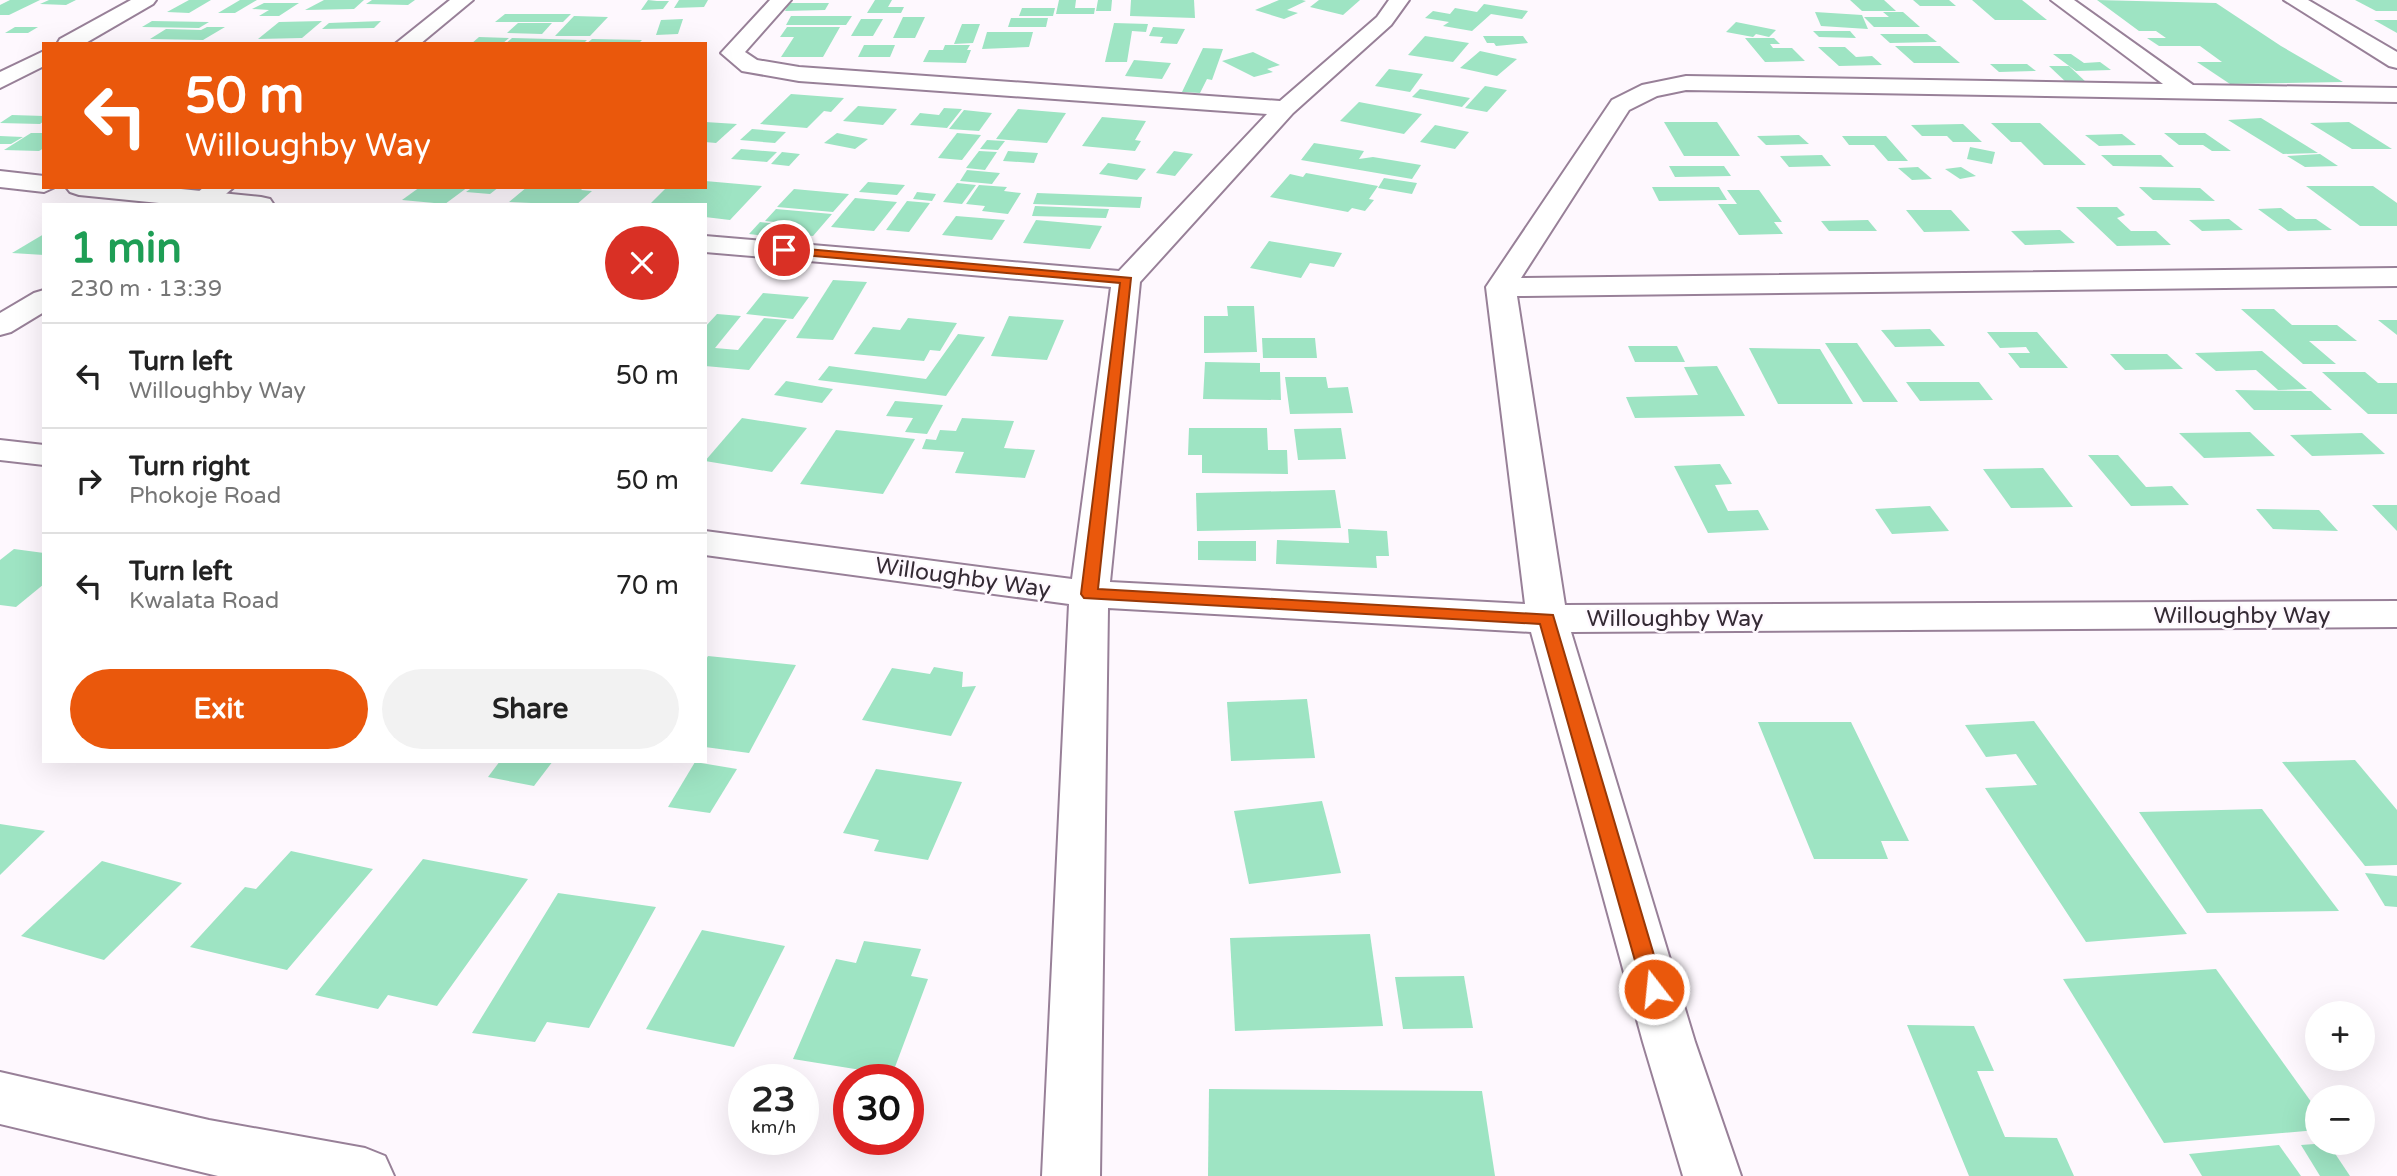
<!DOCTYPE html>
<meta charset="utf-8">
<style>
:root{--surface:#fff;--page:#f2f2f2;--text:#222;--muted:#767676;--line:#e0e0e0;--accent:#ea580c}
body{margin:0;font-family:"Varela Round",sans-serif;background:var(--page);color:var(--text);height:100vh;display:flex;flex-direction:column;font-size:26px;white-space:nowrap}
*{box-sizing:border-box;margin:0}
p{font-size:23px;color:var(--muted)}
.icon{flex:none;width:38px;height:38px;fill:none;stroke:currentColor;stroke-width:2;stroke-linecap:round;stroke-linejoin:round}
.map{position:relative;flex:1;overflow:hidden}
.sheet{position:absolute;left:42px;top:203px;width:665px;height:560px;display:flex;flex-direction:column;background:var(--surface);border-radius:0px;box-shadow:0 7px 28px #0002}
.sheet>*{flex:none}
.banner{position:absolute;left:42px;top:42px;width:665px;height:147px;border-radius:0px;box-shadow:0 7px 28px #0002;background:#ea580c;color:#fff;overflow:hidden}
.tools{position:absolute;left:2305px;top:1001px;display:grid;gap:14px}
.tools a{display:grid;place-items:center;width:70px;height:70px;border-radius:50%;background:var(--surface);box-shadow:0 7px 28px #0002;font-size:35px}
.speed{position:absolute;left:728px;top:1064px;display:flex;gap:14px;font-size:35px;font-weight:700;text-align:center}
.speed>*{display:grid;place-content:center;width:91px;height:91px;border-radius:50%;background:var(--surface);box-shadow:0 7px 28px #0002;line-height:1}
.speed small{font-size:18px;font-weight:400}
.speed .limit{border:10px solid #d22;background:#fff;color:#111}
.pin{position:absolute;display:grid;place-items:center;width:60px;height:60px;color:#fff;margin:-30px;border:4px solid #fff;border-radius:50%;box-shadow:0 2px 7px #0007}
.me{position:absolute;width:77px;margin:-38px;rotate:344deg;stroke-linejoin:round;filter:drop-shadow(0 0 5px #0008)}
.turn{display:flex;align-items:center;gap:24px;height:147px;padding:0 28px;font-size:32px}
.turn .icon{width:91px;height:91px;stroke-width:2.5}
.turn b{display:block;font-size:49px;line-height:60px}
.round{display:grid;place-items:center;flex:none;width:74px;height:74px;border-radius:37px;background:var(--page)}
.headline{display:flex;align-items:center;justify-content:space-between;height:119px;padding:0 28px}
h1{font-size:42px;font-weight:700;line-height:52px;color:#1e9e55}
.action{display:flex;gap:14px;margin-top:auto;padding:14px 28px}
.action a{flex:1;height:80px;border-radius:42px;background:var(--accent);color:#fff;font-size:28px;font-weight:700;line-height:80px;text-align:center}
.action a+a{background:var(--page);color:var(--text)}
ul{padding:0;list-style:none}
li{display:flex;align-items:center;gap:21px;height:105px;padding:0 28px;border-top:2px solid var(--line)}
li div{flex:1}
li b{display:block;font-size:26px}
li em{font-style:normal}
.map>svg:first-child{display:block}
.building{fill:#9ee4c3}
.lines{fill:none;stroke-linecap:round;stroke-linejoin:round}
.street-casing{stroke:#988098;stroke-width:4}
.secondary-casing{stroke:#988098;stroke-width:4}
.street{fill:#fff;fill-rule:evenodd}
.secondary{fill:#fff;fill-rule:evenodd}
.route{fill:#ea580c;stroke:#983908;stroke-width:2}
.labels{text-anchor:middle;stroke-width:5;stroke-linejoin:round;paint-order:stroke}
.street-label{font-size:23px;fill:#342a34;stroke:#fef8fe}
</style>
<div class="map">
<svg width="2397" height="1176" viewBox="0 0 2397 1176">
<rect width="100%" height="100%" fill="#fef8fe"/>
<g class="building">
<polygon points="10,0 40,0 9,15 0,15 0,5"/>
<polygon points="49,0 76,0 66,5 40,4"/>
<polygon points="189,0 211,0 189,13 167,12"/>
<polygon points="240,0 257,0 235,13 218,13"/>
<polygon points="324,0 364,0 354,9 305,10"/>
<polygon points="372,0 415,0 408,5 366,4"/>
<polygon points="648,0 657,1 669,1 663,9 641,10"/>
<polygon points="679,0 708,0 704,7 674,8"/>
<polygon points="875,0 892,0 888,7 904,7 901,13 867,13"/>
<polygon points="1059,0 1076,0 1075,8 1095,8 1094,14 1056,14"/>
<polygon points="1098,0 1112,0 1111,11 1096,11"/>
<polygon points="1131,0 1194,0 1195,18 1130,16"/>
<polygon points="1279,0 1302,0 1306,1 1287,10 1298,13 1284,19 1255,10"/>
<polygon points="1319,0 1360,0 1343,15 1310,7"/>
<polygon points="1850,0 1884,0 1896,11 1862,11"/>
<polygon points="1913,0 1949,0 1956,6 1920,6"/>
<polygon points="1972,0 2022,0 2047,20 1995,20"/>
<polygon points="2097,0 2216,3 2281,46 2343,82 2230,84 2197,62 2222,62 2200,46 2159,46 2147,38 2166,38 2156,31 2139,31"/>
<polygon points="2355,0 2397,0 2397,11 2376,11"/>
<polygon points="264,3 299,3 279,16 259,16 269,10 252,9"/>
<polygon points="789,3 829,3 825,10 785,11"/>
<polygon points="1484,4 1528,11 1522,19 1491,14 1472,31 1443,26 1449,22 1425,18 1433,11 1450,14 1455,8 1477,12"/>
<polygon points="1022,8 1055,8 1053,16 1019,16"/>
<polygon points="1815,12 1862,15 1868,29 1821,26"/>
<polygon points="1883,12 1903,12 1920,27 1874,27 1864,17 1889,17"/>
<polygon points="505,14 571,14 563,22 495,22"/>
<polygon points="574,16 608,17 590,36 555,36"/>
<polygon points="791,16 852,16 846,25 786,25"/>
<polygon points="903,17 925,17 915,38 893,38"/>
<polygon points="1011,18 1048,18 1046,27 1008,27"/>
<polygon points="683,19 678,34 656,35 661,20"/>
<polygon points="861,19 883,19 873,36 851,36"/>
<polygon points="2374,20 2397,20 2397,33"/>
<polygon points="152,21 209,22 199,28 142,27"/>
<polygon points="322,21 302,38 258,39 279,22"/>
<polygon points="381,21 374,28 322,29 329,23"/>
<polygon points="1736,22 1776,30 1769,37 1756,34 1753,37 1726,32"/>
<polygon points="518,23 552,23 542,34 507,33"/>
<polygon points="1114,23 1148,24 1146,32 1132,31 1127,62 1105,62"/>
<polygon points="962,24 980,24 973,43 954,44"/>
<polygon points="15,27 38,27 28,33 5,33"/>
<polygon points="207,27 225,27 203,40 150,39 166,29 201,30"/>
<polygon points="787,27 840,27 823,57 781,57 794,37 780,37"/>
<polygon points="1153,27 1185,29 1177,44 1160,43 1163,37 1149,36"/>
<polygon points="1813,31 1850,31 1856,38 1819,37"/>
<polygon points="987,32 1033,32 1029,47 982,49"/>
<polygon points="1880,34 1927,34 1937,42 1890,43"/>
<polygon points="1425,36 1469,43 1453,62 1408,55"/>
<polygon points="1483,36 1523,36 1528,43 1496,46 1494,43 1487,43"/>
<polygon points="479,37 509,38 502,44 471,44"/>
<polygon points="512,38 587,40 583,44 505,44"/>
<polygon points="1745,38 1774,38 1780,44 1770,44 1773,48 1792,48 1805,61 1765,62"/>
<polygon points="592,39 642,40 638,44 586,44"/>
<polygon points="864,45 895,45 890,57 858,57"/>
<polygon points="945,45 970,45 967,50 971,50 966,63 923,62 929,50 943,50"/>
<polygon points="1895,46 1940,46 1960,63 1914,63"/>
<polygon points="1818,47 1845,47 1856,57 1872,56 1882,65 1839,66"/>
<polygon points="1203,48 1223,49 1212,80 1207,79 1200,93 1182,92"/>
<polygon points="1480,51 1517,59 1497,76 1460,68"/>
<polygon points="1253,52 1280,65 1267,69 1273,72 1254,77 1222,61"/>
<polygon points="2053,54 2071,54 2084,63 2100,62 2111,70 2076,71"/>
<polygon points="1134,60 1171,63 1162,79 1125,76"/>
<polygon points="1990,64 2027,64 2036,71 1999,72"/>
<polygon points="2049,66 2069,66 2088,84 2068,84"/>
<polygon points="1389,69 1423,74 1410,92 1375,86"/>
<polygon points="1485,86 1507,90 1487,112 1465,108"/>
<polygon points="1420,89 1470,98 1462,107 1412,97"/>
<polygon points="791,94 844,98 831,112 824,111 807,128 760,124"/>
<polygon points="1359,102 1422,114 1404,134 1340,121"/>
<polygon points="858,106 897,109 883,125 843,121"/>
<polygon points="944,108 962,109 947,128 910,125 920,113 939,115"/>
<polygon points="1018,109 1066,113 1047,143 996,139"/>
<polygon points="964,110 992,113 979,131 949,129"/>
<polygon points="12,115 44,116 44,121 40,124 0,123"/>
<polygon points="1102,117 1146,121 1135,140 1141,141 1135,151 1082,146"/>
<polygon points="2261,118 2318,153 2283,154 2228,120"/>
<polygon points="705,122 737,124 716,143 705,142"/>
<polygon points="1664,122 1717,122 1740,156 1684,156"/>
<polygon points="2349,122 2392,149 2352,149 2310,123"/>
<polygon points="1991,123 2040,123 2086,165 2044,165 2021,142 2011,142"/>
<polygon points="1963,124 1982,142 1953,142 1947,136 1922,136 1911,125"/>
<polygon points="1435,125 1469,132 1455,149 1420,142"/>
<polygon points="752,129 786,132 775,143 740,140"/>
<polygon points="31,133 44,133 44,148 39,151 4,150"/>
<polygon points="837,133 868,139 855,149 824,143"/>
<polygon points="957,133 981,135 962,160 938,158"/>
<polygon points="2164,133 2205,133 2231,151 2212,151 2203,145 2179,145"/>
<polygon points="2122,134 2136,145 2099,146 2085,135"/>
<polygon points="1799,135 1809,144 1766,145 1757,136"/>
<polygon points="0,136 23,137 11,144 0,144"/>
<polygon points="1842,136 1886,136 1908,161 1888,161 1874,145 1849,145"/>
<polygon points="987,140 1005,141 998,150 980,149"/>
<polygon points="1314,143 1364,151 1359,159 1373,157 1421,165 1412,179 1301,160"/>
<polygon points="1970,147 1995,152 1992,164 1967,159"/>
<polygon points="741,149 777,152 767,162 731,159"/>
<polygon points="979,151 997,152 985,170 966,168"/>
<polygon points="1008,151 1038,153 1034,163 1003,161"/>
<polygon points="1174,151 1193,154 1175,176 1156,173"/>
<polygon points="782,152 800,154 789,166 771,164"/>
<polygon points="2320,154 2338,166 2305,167 2287,156"/>
<polygon points="1822,155 1831,166 1789,167 1780,156"/>
<polygon points="2101,155 2161,155 2174,167 2113,166"/>
<polygon points="1108,163 1146,169 1137,180 1099,174"/>
<polygon points="1669,166 1724,166 1731,176 1675,177"/>
<polygon points="1918,167 1932,179 1912,180 1898,168"/>
<polygon points="1961,167 1976,176 1960,179 1945,169"/>
<polygon points="967,170 1000,173 992,184 960,181"/>
<polygon points="1306,173 1378,186 1369,199 1374,200 1365,211 1352,208 1348,212 1270,197 1290,174 1303,177"/>
<polygon points="1384,178 1417,183 1412,194 1378,188"/>
<polygon points="705,181 762,186 730,220 705,217 705,205 649,205 667,187 705,187"/>
<polygon points="868,182 905,185 897,195 859,192"/>
<polygon points="957,183 976,185 962,204 943,202"/>
<polygon points="979,185 1007,187 1004,191 1021,193 1008,214 982,211 985,206 966,204"/>
<polygon points="2306,186 2373,186 2397,203 2397,226 2360,226"/>
<polygon points="420,187 468,187 445,204 402,200"/>
<polygon points="473,187 499,187 490,194 466,192"/>
<polygon points="527,187 584,187 581,190 592,191 576,205 509,202"/>
<polygon points="1652,187 1719,187 1727,200 1659,201"/>
<polygon points="2139,187 2200,188 2215,201 2153,200"/>
<polygon points="794,189 849,194 833,212 777,207"/>
<polygon points="1727,190 1759,190 1782,222 1774,222 1783,234 1739,235 1718,204 1737,204"/>
<polygon points="917,192 936,194 932,201 913,199"/>
<polygon points="1037,193 1142,197 1140,208 1033,204"/>
<polygon points="855,198 897,202 874,231 831,227"/>
<polygon points="907,201 930,203 909,232 886,230"/>
<polygon points="1035,206 1109,209 1106,218 1032,216"/>
<polygon points="2076,207 2117,207 2125,215 2117,218 2131,231 2156,231 2171,245 2117,246"/>
<polygon points="2281,208 2296,219 2316,219 2332,230 2288,231 2258,209"/>
<polygon points="776,209 832,214 813,236 785,233 794,224 765,221"/>
<polygon points="1906,210 1951,210 1970,231 1924,232"/>
<polygon points="956,216 1005,220 992,240 942,235"/>
<polygon points="2229,219 2243,230 2202,231 2189,220"/>
<polygon points="1036,220 1102,226 1090,249 1023,243"/>
<polygon points="1868,220 1877,231 1829,231 1821,221"/>
<polygon points="760,222 787,225 776,237 749,234"/>
<polygon points="2060,230 2075,243 2025,245 2011,231"/>
<polygon points="44,234 44,255 12,253"/>
<polygon points="1269,241 1342,253 1334,267 1310,263 1301,278 1250,268"/>
<polygon points="833,280 867,282 833,340 796,338"/>
<polygon points="763,293 809,297 793,319 746,314"/>
<polygon points="1227,306 1254,306 1257,352 1204,353 1204,316 1228,316"/>
<polygon points="2241,309 2274,309 2292,325 2337,325 2357,341 2309,341 2336,364 2303,364"/>
<polygon points="717,314 741,316 715,348 738,350 764,318 787,320 749,370 705,366 705,327"/>
<polygon points="1009,316 1064,320 1047,360 991,356"/>
<polygon points="908,318 957,323 940,351 930,350 924,361 854,354 873,327 900,330"/>
<polygon points="2378,320 2397,320 2397,335"/>
<polygon points="1930,329 1945,346 1895,347 1881,330"/>
<polygon points="1987,332 2037,332 2068,368 2020,368 2008,353 2030,353 2026,347 2000,348"/>
<polygon points="958,334 985,337 946,396 818,380 829,366 926,379"/>
<polygon points="1262,338 1315,338 1317,358 1263,358"/>
<polygon points="1825,343 1857,343 1898,402 1863,402"/>
<polygon points="1628,346 1677,346 1685,362 1635,362"/>
<polygon points="1749,348 1820,349 1853,404 1778,404"/>
<polygon points="2262,351 2307,389 2278,390 2256,370 2216,371 2195,353"/>
<polygon points="2110,354 2167,354 2183,369 2125,370"/>
<polygon points="1205,362 1260,363 1260,372 1280,372 1281,400 1203,399"/>
<polygon points="1717,366 1745,416 1635,418 1626,397 1698,395 1684,367"/>
<polygon points="2322,372 2365,372 2378,383 2397,383 2397,414 2368,414"/>
<polygon points="1285,377 1326,377 1328,388 1348,387 1353,413 1290,414"/>
<polygon points="786,381 833,389 822,403 774,395"/>
<polygon points="1906,382 1979,382 1993,400 1920,401"/>
<polygon points="2235,390 2311,391 2332,410 2254,410"/>
<polygon points="895,401 943,405 927,434 905,432 913,418 886,416"/>
<polygon points="742,418 807,428 772,472 705,461"/>
<polygon points="962,418 1014,421 1004,448 1035,450 1025,478 955,473 964,452 922,449 926,439 936,440 940,430 956,431"/>
<polygon points="1189,428 1267,428 1268,450 1287,450 1288,474 1202,473 1202,455 1188,455"/>
<polygon points="1341,428 1346,459 1298,460 1294,429"/>
<polygon points="836,430 915,439 883,494 800,484"/>
<polygon points="2250,432 2275,456 2204,458 2179,433"/>
<polygon points="2362,433 2385,454 2312,456 2290,435"/>
<polygon points="2088,455 2118,455 2146,487 2172,486 2189,505 2131,506"/>
<polygon points="1720,464 1732,484 1715,485 1728,511 1758,510 1769,530 1708,533 1674,466"/>
<polygon points="2043,468 2073,507 2011,508 1983,469"/>
<polygon points="1335,490 1341,528 1197,531 1196,493"/>
<polygon points="2372,505 2397,505 2397,531"/>
<polygon points="1930,506 1949,531 1892,534 1875,509"/>
<polygon points="2256,509 2319,510 2338,531 2273,529"/>
<polygon points="1348,529 1387,531 1389,556 1376,556 1377,568 1276,564 1277,540 1349,543"/>
<polygon points="1198,541 1256,541 1256,561 1198,560"/>
<polygon points="14,549 44,553 44,584 16,607 0,605 0,560"/>
<polygon points="708,656 796,665 749,753 705,747 705,661"/>
<polygon points="934,667 963,672 962,687 976,686 951,736 862,720 892,668 930,674"/>
<polygon points="1307,699 1315,758 1231,761 1227,702"/>
<polygon points="2034,721 2187,934 2086,942 1985,788 2037,785 2016,754 1986,757 1965,725"/>
<polygon points="1758,722 1851,722 1909,841 1881,841 1888,859 1814,859"/>
<polygon points="2355,760 2397,810 2397,865 2365,866 2282,762"/>
<polygon points="500,761 553,761 534,786 488,777"/>
<polygon points="695,762 737,769 710,813 668,807"/>
<polygon points="876,769 962,782 928,860 874,851 879,840 843,833"/>
<polygon points="1322,801 1341,873 1249,884 1234,811"/>
<polygon points="2262,809 2339,911 2207,913 2139,812"/>
<polygon points="0,824 45,831 0,875"/>
<polygon points="291,851 373,869 287,970 190,947 245,887 256,889"/>
<polygon points="423,859 528,879 437,1006 388,995 378,1009 315,995"/>
<polygon points="102,861 182,883 104,960 21,936"/>
<polygon points="2365,873 2397,876 2397,907 2385,906"/>
<polygon points="558,893 656,907 589,1028 547,1022 535,1042 472,1033"/>
<polygon points="702,930 785,946 734,1047 646,1029"/>
<polygon points="1370,934 1383,1026 1235,1031 1230,938"/>
<polygon points="864,941 921,949 911,976 928,979 892,1075 793,1059 836,959 856,963"/>
<polygon points="2216,969 2317,1110 2317,1130 2164,1143 2063,979"/>
<polygon points="1464,976 1473,1028 1403,1029 1395,977"/>
<polygon points="1907,1025 1974,1026 1994,1071 1977,1071 2005,1137 2057,1138 2074,1176 1969,1176"/>
<polygon points="1209,1089 1482,1091 1495,1176 1208,1176"/>
<polygon points="2328,1143 2350,1176 2320,1176 2301,1145"/>
<polygon points="2279,1145 2301,1176 2202,1176 2189,1154"/>
</g>
<g class="lines">
<g class="street-casing">
<g id="street">
<polygon points="131,0 156,0 153,4 84,44 57,44 60,39"/>
<polygon points="770,0 791,0 745,52 757,60 799,67 1280,101 1377,17 1389,0 1409,0 1391,25 1293,113 1140,282 1110,582 1525,604 1486,287 1612,100 1642,85 1686,76 2163,84 2051,0 2074,0 2193,85 2397,88 2397,102 1686,90 1657,96 1629,110 1521,278 2397,268 2397,286 1517,296 1565,605 2397,601 2397,627 1571,632 1695,1042 1741,1176 1683,1176 1643,1042 1531,632 1108,608 1100,1176 1042,1176 1069,604 705,555 705,531 1072,579 1111,287 705,252 705,236 1119,271 1267,114 799,81 742,71 721,53"/>
<polygon points="2284,0 2308,0 2397,52 2397,68 2389,66"/>
<polygon points="44,51 44,66 0,88 0,72"/>
<polygon points="0,171 44,176 44,187 55,187 44,192 0,187"/>
<polygon points="66,187 161,187 261,197 270,199 274,205 179,205 79,195 70,192"/>
<polygon points="0,440 44,445 44,465 0,460"/>
<polygon points="0,1072 209,1120 365,1148 385,1156 394,1176 218,1176 0,1124"/>
</g>
</g>
<g class="secondary-casing">
<g id="secondary">
<polygon points="450,0 473,0 420,44 395,44"/>
<polygon points="204,187 234,187 213,205 183,205"/>
<polygon points="44,290 44,312 11,332 0,335 0,313 34,293"/>
</g>
</g>
<use href="#street" class="street"/>
<use href="#secondary" class="secondary"/>
</g>
<polygon class="route" points="784,247 1131,278 1098,589 1553,615 1664,989 1661,996 1654,999 1646,996 1643,989 1540,624 1084,598 1081,594 1120,283 780,253 778,250"/>
<g class="labels">
<g class="street-label">
<text transform="translate(963 577) rotate(8)" y="8">Willoughby Way</text>
<text x="2242" y="623">Willoughby Way</text>
<text x="1675" y="626">Willoughby Way</text>
</g>
</g>
</svg>
<div class="tools">
<a>+</a>
<a>−</a>
</div>
<div class="speed"><div>23<small>km/h</small></div><div class="limit">30</div></div>
<div class="pin" style="left:784px;top:250px;background:#d93025"><svg class="icon" aria-label="arrive" viewBox="0 0 24 24"><path d="M6 21V4h12l-3 4 3 4H6"/></svg></div>
<svg class="me" style="left:1654px;top:989px" viewBox="-20 -20 40 40"><circle r="17" fill="#ea580c" stroke="#fff" stroke-width="3"/><path d="M0-11L8 9 0 5-8 9z" fill="#fff"/></svg>
<div class="banner">
<div class="turn"><svg class="icon" aria-label="left" viewBox="0 0 24 24"><path d="M17 20v-9H6M10 6l-5 5 5 5"/></svg><div><b>50 m</b>Willoughby Way</div></div>
</div>
<section class="sheet">
<div class="headline"><div><h1>1 min</h1><p>230 m · 13:39</p></div><a class="round" style="background:#d93025;color:#fff"><svg class="icon" aria-label="close" viewBox="0 0 24 24"><path d="M6 6l12 12M18 6L6 18"/></svg></a></div>
<ul>
<li><svg class="icon" aria-label="left" viewBox="0 0 24 24"><path d="M17 20v-9H6M10 6l-5 5 5 5"/></svg><div><b>Turn left</b><p>Willoughby Way</p></div><em>50 m</em></li>
<li><svg class="icon" aria-label="right" viewBox="0 0 24 24"><path d="M7 20v-9h11M14 6l5 5-5 5"/></svg><div><b>Turn right</b><p>Phokoje Road</p></div><em>50 m</em></li>
<li><svg class="icon" aria-label="left" viewBox="0 0 24 24"><path d="M17 20v-9H6M10 6l-5 5 5 5"/></svg><div><b>Turn left</b><p>Kwalata Road</p></div><em>70 m</em></li>
</ul>
<div class="action"><a>Exit</a><a>Share</a></div>
</section>
</div>
